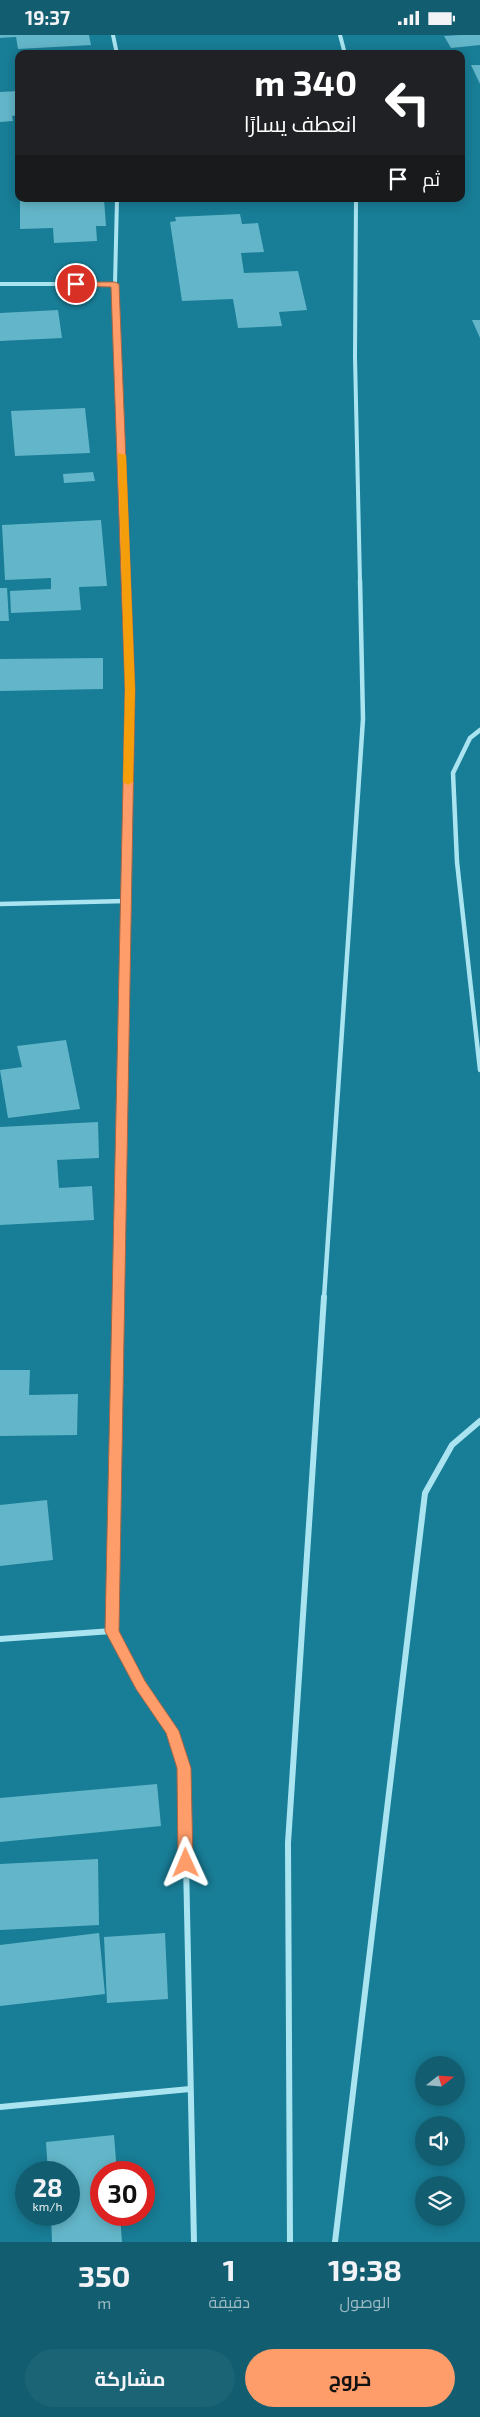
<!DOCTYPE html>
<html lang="ar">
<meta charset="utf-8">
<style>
:root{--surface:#125e70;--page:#1b6475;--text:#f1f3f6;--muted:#9cbac3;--accent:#ff9d6a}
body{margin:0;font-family:"Exo 2",Cairo,sans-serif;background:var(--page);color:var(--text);direction:rtl;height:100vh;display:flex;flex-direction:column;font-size:19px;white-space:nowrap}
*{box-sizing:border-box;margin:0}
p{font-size:16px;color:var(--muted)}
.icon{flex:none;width:28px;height:28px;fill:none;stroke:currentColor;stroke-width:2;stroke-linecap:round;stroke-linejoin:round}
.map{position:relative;height:2207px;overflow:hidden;direction:ltr}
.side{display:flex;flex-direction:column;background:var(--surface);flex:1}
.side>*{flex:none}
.top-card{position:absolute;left:15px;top:15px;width:450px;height:152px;border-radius:10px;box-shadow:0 2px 12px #0003;direction:rtl;background:#202124;color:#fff;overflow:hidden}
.needle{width:32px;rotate:73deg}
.fabs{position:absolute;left:415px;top:2021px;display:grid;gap:10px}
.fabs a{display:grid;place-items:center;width:50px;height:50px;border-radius:50%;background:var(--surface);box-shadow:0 2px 12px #0003;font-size:25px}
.speed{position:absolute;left:15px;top:2126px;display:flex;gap:10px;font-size:25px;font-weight:700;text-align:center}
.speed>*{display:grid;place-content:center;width:65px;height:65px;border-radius:50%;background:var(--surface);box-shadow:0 2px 12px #0003;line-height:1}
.speed small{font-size:12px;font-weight:400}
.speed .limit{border:8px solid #d22;background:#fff;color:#111}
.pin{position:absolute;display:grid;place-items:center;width:42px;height:42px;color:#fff;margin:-21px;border:2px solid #fff;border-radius:50%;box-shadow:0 1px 5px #0007}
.me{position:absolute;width:55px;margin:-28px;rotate:359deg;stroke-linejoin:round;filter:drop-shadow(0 0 4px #0008)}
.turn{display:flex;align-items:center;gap:18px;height:105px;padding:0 25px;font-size:22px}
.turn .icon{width:65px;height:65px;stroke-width:2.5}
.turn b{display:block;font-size:35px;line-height:42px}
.then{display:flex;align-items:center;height:48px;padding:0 25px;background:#0003;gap:10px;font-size:19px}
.eta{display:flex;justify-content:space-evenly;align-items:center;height:85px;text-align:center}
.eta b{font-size:30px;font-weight:700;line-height:35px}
.primary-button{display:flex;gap:10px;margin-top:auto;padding:10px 25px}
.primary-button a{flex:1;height:58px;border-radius:30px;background:var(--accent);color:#111;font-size:20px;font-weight:700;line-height:58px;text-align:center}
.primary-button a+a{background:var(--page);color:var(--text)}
.status{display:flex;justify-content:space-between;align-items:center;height:35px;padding:0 25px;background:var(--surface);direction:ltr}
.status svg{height:14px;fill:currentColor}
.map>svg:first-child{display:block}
.building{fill:#63b6c9}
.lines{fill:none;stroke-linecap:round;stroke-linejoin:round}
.street-far2{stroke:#aae4f1;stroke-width:4}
.street-far1{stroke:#aae4f1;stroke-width:4.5}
.street{stroke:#aae4f1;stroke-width:6}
.route{fill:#ff9d6a;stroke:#a66645}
.slow{fill:#f59e0b}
</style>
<div class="status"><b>19:37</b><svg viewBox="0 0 49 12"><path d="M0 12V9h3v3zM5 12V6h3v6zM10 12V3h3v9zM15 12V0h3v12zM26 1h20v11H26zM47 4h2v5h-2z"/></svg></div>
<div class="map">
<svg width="480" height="2207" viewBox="0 0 480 2207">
<rect width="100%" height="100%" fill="#187d96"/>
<g class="building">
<polygon points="0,0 89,0 91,10 18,14 16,2 0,3"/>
<polygon points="460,0 480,0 480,10 451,13 444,1"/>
<polygon points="471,30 480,30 480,49"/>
<polygon points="19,56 19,80 12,81 13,86 0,87 0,57"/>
<polygon points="20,164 104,164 106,191 96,191 97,206 54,208 53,193 20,194"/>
<polygon points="240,179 242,189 258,188 264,217 241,218 244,238 298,236 307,275 279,277 282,291 238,293 233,264 182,266 170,187 176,186 175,182"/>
<polygon points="58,275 62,303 0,306 0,278"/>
<polygon points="472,285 480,285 480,303"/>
<polygon points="85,373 90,418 15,421 11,376"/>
<polygon points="93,437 95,446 64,448 63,439"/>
<polygon points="101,485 107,551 79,552 81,575 11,578 10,556 51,554 51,543 5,545 2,490"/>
<polygon points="0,553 7,553 9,586 0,586"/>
<polygon points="103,623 103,654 0,656 0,624"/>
<polygon points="66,1005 80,1074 8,1083 0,1035 22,1032 17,1011"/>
<polygon points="98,1087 99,1123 57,1125 59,1153 92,1151 94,1185 0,1190 0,1092"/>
<polygon points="0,1335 30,1335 29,1360 78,1359 77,1400 0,1401"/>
<polygon points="47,1465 53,1525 0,1531 0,1470"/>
<polygon points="157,1749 161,1791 0,1807 0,1763"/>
<polygon points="98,1824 99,1890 0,1895 0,1829"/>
<polygon points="99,1898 105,1959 0,1971 0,1910"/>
<polygon points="165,1898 168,1964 107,1968 104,1902"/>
<polygon points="114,2100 117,2138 101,2138 101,2180 120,2180 122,2207 52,2207 51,2180 69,2180 69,2138 48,2138 46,2107"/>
</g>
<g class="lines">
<g class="street-far2">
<polyline points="113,0 117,19"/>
<polyline points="340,0 345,19"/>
<polyline points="117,164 115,249 126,546"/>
<polyline points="356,164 355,322 360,546"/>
<polyline points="0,249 115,249"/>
</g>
<g class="street-far1">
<polyline points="480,695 470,703 453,738 457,827 480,1035"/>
<polyline points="0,869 126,866"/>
<polyline points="118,1263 130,654 126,545"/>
<polyline points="324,1263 363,684 360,545"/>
</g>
<g class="street">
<polyline points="118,1262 112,1596 140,1650 172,1696 184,1733 194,2207"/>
<polyline points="0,1604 112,1596"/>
<polyline points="0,2072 190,2054"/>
<polyline points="290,2207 288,1808 324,1262"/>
<polyline points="335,2207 425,1458 452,1410 480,1386"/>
</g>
</g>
<polygon class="route" points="76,247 115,247 119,249 135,654 119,1596 145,1646 179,1696 191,1733 193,1828 191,1832 186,1834 180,1832 178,1828 177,1733 166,1698 136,1654 105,1596 125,654 111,252 74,251 73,249"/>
<polygon class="slow" points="118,418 126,420 135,654 133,747 128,750 123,747 125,654"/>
</svg>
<div class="fabs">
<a><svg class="needle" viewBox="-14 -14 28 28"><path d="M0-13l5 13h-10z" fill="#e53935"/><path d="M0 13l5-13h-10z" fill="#9cbac3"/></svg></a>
<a><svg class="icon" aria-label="sound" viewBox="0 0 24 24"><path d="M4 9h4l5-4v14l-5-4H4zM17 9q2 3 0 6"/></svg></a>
<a><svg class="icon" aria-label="layers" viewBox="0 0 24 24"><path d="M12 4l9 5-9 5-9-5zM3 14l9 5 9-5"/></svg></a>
</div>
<div class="speed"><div>28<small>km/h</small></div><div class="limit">30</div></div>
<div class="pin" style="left:76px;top:249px;background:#d93025"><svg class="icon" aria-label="arrive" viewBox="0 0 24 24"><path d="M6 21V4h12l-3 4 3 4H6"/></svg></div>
<svg class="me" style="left:186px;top:1828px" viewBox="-20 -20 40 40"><path d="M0-17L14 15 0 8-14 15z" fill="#ff9d6a" stroke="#fff" stroke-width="4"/></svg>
<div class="top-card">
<div class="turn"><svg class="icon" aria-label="left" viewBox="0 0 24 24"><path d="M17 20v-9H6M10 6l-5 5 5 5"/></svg><div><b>340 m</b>انعطف يسارًا</div></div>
<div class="then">ثم<svg class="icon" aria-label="arrive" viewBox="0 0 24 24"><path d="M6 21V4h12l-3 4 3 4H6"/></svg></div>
</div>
</div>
<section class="side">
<div class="eta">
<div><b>19:38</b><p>الوصول</p></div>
<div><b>1</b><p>دقيقة</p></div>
<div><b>350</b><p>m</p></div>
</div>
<div class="primary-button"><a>خروج</a><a>مشاركة</a></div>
</section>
